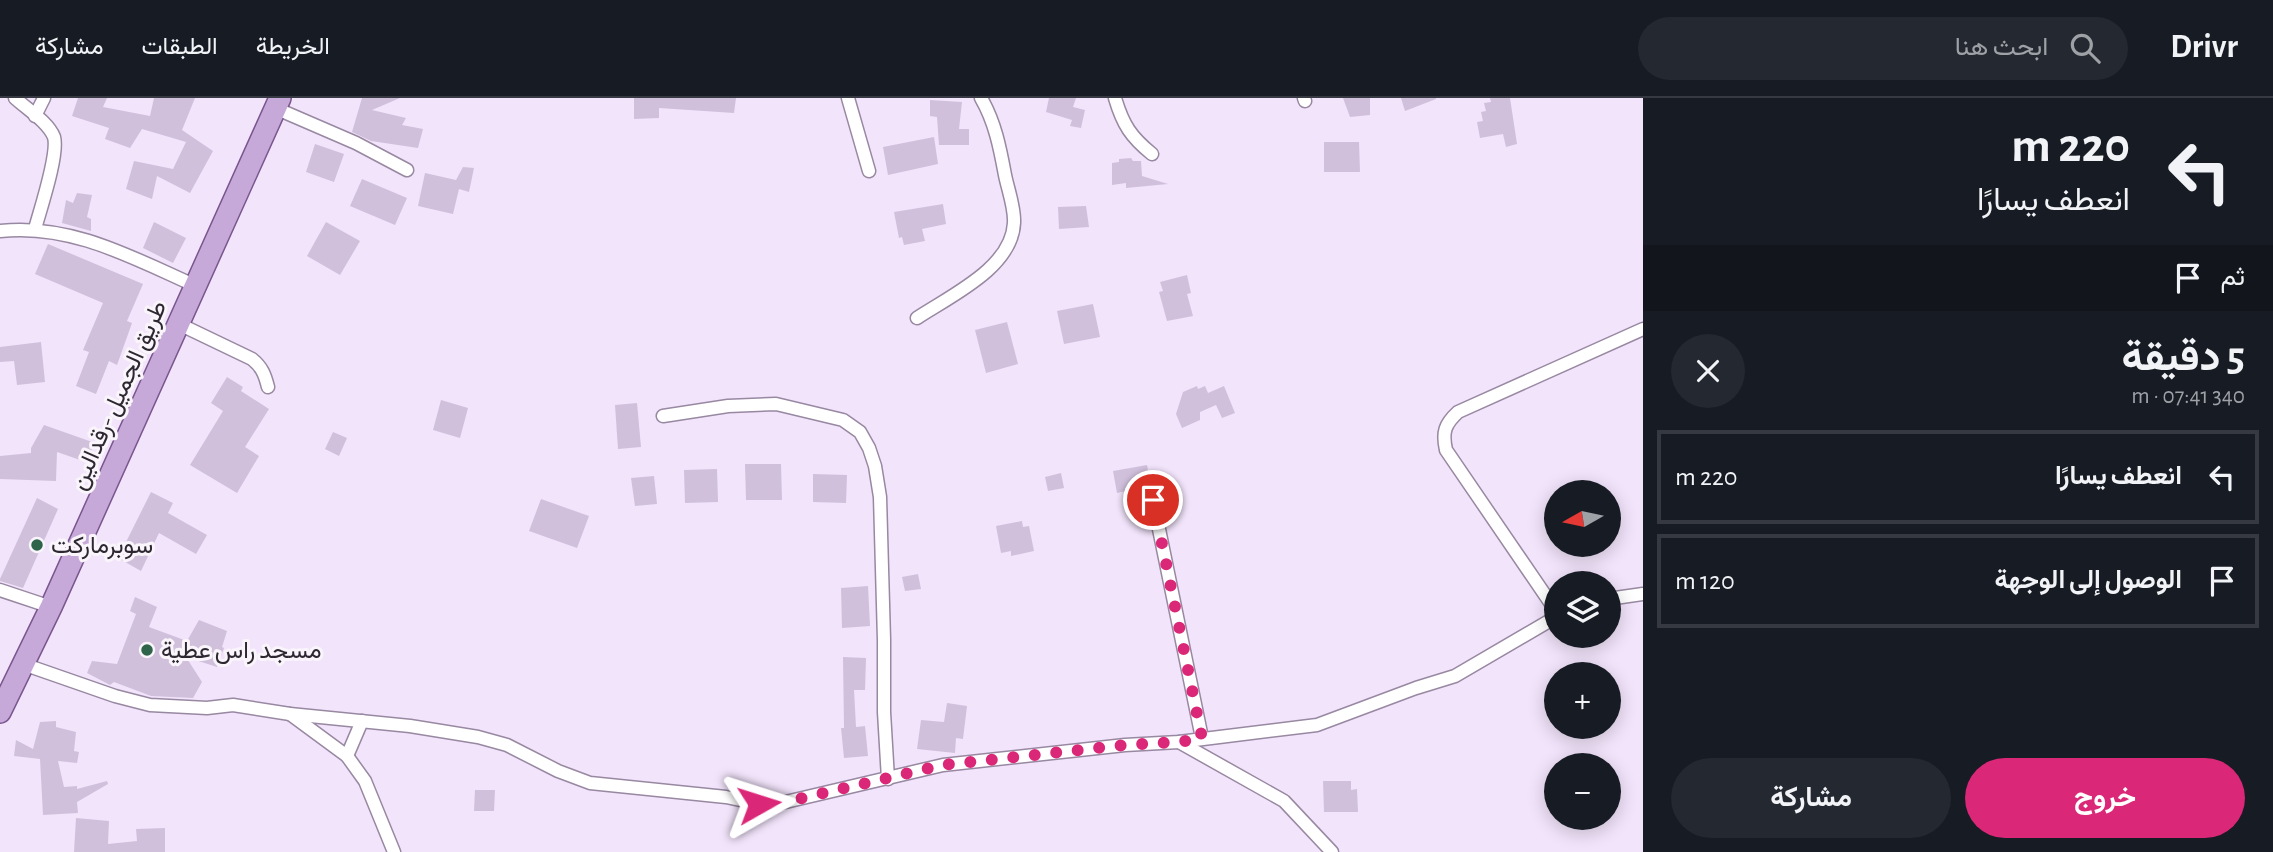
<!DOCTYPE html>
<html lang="ar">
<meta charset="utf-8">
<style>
:root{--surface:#171b24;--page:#242831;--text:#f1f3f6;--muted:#9ea1a6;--line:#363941;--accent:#db2777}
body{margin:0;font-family:"Alegreya Sans",Vazirmatn,sans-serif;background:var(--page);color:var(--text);direction:rtl;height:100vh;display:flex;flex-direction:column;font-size:26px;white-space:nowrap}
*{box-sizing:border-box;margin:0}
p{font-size:23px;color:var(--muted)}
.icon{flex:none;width:38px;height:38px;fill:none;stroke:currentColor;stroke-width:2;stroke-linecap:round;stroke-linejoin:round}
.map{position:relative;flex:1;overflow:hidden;direction:ltr}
.panel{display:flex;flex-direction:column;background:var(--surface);width:630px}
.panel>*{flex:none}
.top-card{background:#171b24;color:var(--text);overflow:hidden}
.needle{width:46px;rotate:261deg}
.tools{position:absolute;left:1544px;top:382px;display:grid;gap:14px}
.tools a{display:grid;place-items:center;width:77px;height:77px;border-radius:50%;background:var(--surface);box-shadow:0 4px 18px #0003;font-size:35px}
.pin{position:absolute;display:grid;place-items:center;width:60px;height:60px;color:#fff;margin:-30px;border:4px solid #fff;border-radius:50%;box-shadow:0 2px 7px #0007}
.me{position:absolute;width:77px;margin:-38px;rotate:84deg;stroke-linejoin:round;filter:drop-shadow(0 0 5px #0008)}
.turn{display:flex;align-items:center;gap:24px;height:147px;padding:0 28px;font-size:32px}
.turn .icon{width:91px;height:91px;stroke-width:2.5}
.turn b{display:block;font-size:49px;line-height:60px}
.then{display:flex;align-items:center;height:66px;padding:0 28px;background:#0003;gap:14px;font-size:26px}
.round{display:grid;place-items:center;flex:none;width:74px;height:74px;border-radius:37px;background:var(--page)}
.overview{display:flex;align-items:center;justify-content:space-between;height:119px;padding:0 28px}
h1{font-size:42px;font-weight:700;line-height:52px}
.action{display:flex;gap:14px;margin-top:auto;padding:14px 28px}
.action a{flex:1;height:80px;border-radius:42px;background:var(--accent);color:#fff;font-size:28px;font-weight:700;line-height:80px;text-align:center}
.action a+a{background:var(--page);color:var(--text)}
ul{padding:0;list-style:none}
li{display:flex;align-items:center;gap:21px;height:94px;margin:0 14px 10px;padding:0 14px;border:4px solid var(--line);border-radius:0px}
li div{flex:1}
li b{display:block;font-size:26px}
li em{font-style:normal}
header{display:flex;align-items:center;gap:42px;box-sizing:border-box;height:98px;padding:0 35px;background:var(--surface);border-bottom:2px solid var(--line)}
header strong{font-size:33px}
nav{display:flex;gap:38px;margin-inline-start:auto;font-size:24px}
.search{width:490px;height:63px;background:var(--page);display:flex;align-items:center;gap:18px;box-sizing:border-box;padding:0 24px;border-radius:38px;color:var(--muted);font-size:26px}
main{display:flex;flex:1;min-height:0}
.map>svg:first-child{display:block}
.building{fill:#d1c0dc}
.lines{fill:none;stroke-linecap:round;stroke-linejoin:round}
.minor-casing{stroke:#9888a2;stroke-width:15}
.primary-casing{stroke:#79568e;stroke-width:24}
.minor{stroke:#fff;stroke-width:12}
.primary{stroke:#c7a9d9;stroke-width:21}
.route{stroke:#db2777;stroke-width:12;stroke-dasharray:0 21.6}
.poi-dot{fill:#2e644a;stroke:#f9f5fb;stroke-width:2.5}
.labels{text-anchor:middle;stroke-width:6;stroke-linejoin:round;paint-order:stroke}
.street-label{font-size:24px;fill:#2d2731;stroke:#f9f5fb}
.poi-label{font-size:24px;fill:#2d2731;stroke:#f9f5fb;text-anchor:start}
</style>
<header>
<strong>Drivr</strong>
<div class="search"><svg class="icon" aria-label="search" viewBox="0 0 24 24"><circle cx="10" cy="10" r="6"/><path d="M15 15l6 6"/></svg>ابحث هنا</div>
<nav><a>الخريطة</a><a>الطبقات</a><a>مشاركة</a></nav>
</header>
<main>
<section class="panel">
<div class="top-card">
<div class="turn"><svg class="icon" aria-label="left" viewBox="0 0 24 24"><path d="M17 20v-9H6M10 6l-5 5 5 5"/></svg><div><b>220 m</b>انعطف يسارًا</div></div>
<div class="then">ثم<svg class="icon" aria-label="arrive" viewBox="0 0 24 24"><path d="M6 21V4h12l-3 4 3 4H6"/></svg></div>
</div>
<div class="overview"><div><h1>5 دقيقة</h1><p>340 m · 07:41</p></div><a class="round"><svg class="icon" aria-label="close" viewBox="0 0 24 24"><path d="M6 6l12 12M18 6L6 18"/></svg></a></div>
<ul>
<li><svg class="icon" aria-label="left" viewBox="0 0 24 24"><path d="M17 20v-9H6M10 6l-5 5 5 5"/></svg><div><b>انعطف يسارًا</b></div><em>220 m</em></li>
<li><svg class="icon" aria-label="arrive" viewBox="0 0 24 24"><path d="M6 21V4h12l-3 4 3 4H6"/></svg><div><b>الوصول إلى الوجهة</b></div><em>120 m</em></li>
</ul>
<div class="action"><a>خروج</a><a>مشاركة</a></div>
</section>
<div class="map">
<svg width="1643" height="754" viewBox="0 0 1643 754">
<rect width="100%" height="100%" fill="#f2e4fb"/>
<g class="building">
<polygon points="78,0 107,0 103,9 150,18 154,0 195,0 182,32 213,53 190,95 157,78 152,101 126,91 134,63 173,71 186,44 142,31 130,50 105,41 109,30 72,18"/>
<polygon points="362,0 400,0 372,12 406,20 402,27 423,31 418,50 371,43 352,34"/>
<polygon points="634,0 736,0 734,15 659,10 659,20 634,21"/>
<polygon points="1049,0 1076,0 1073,9 1085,12 1081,30 1070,28 1072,22 1046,14"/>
<polygon points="1343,0 1370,0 1370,17 1350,19"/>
<polygon points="1401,0 1436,0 1436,1 1405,13"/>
<polygon points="1490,0 1510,0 1517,46 1506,49 1503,36 1480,40 1477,24 1483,23 1481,14 1486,13 1484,5 1491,4"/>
<polygon points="930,2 962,4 959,31 969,31 969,47 939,47 937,19 930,18"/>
<polygon points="934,39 938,66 888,77 883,49"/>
<polygon points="1324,44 1359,44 1360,74 1324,74"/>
<polygon points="315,46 344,56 334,84 306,74"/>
<polygon points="1131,60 1133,63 1141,63 1142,78 1168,86 1126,90 1126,85 1112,87 1112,65 1119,64 1119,61"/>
<polygon points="463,69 474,70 469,94 459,91 453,116 418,108 425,75 456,82"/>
<polygon points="362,81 407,100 395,127 350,108"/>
<polygon points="77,95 92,97 87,119 91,121 91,133 62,125 66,102 73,105"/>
<polygon points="943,106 946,126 922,131 925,143 904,147 902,139 899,140 894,114"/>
<polygon points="1086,108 1089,129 1059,131 1058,109"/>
<polygon points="154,124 186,140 173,165 143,150"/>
<polygon points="326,124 360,143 340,177 307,158"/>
<polygon points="48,146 143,186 127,223 132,225 117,267 109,263 96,296 76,288 89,254 83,252 103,205 35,176"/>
<polygon points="1187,177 1191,195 1187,196 1193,218 1167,223 1159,194 1163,193 1160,184"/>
<polygon points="1093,206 1100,239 1064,246 1057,213"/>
<polygon points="1007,224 1018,266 986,275 975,232"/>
<polygon points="41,244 45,284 17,287 14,263 0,264 0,249"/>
<polygon points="227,279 243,289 241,293 269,311 245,349 259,358 237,395 190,367 223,313 211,305"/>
<polygon points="1197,288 1198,291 1205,288 1208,295 1224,288 1235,315 1222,320 1216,307 1200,314 1200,322 1182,330 1176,316 1183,294"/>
<polygon points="441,302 468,310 460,340 433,332"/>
<polygon points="637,305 641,349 618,351 615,307"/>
<polygon points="44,327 95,345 86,364 57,354 56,383 0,381 0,358 31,355 31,350"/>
<polygon points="333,334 347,340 339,358 325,351"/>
<polygon points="745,366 781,366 782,402 746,402"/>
<polygon points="1147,367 1152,393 1145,398 1136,400 1126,393 1117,395 1113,373"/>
<polygon points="717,371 718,404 685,405 684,372"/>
<polygon points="1061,375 1064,390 1048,393 1045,379"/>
<polygon points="813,376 847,377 846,405 813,404"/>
<polygon points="654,378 657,406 635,408 631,380"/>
<polygon points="151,394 173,405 168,415 207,437 196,456 159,435 141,473 118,460"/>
<polygon points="37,400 58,411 23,490 0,483 0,481"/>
<polygon points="541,401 589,418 577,450 529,433"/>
<polygon points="1022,423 1023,429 1029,428 1034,453 1011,458 1011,453 1001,455 996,428"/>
<polygon points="918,476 921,491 905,493 902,479"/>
<polygon points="868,488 870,528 842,530 841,490"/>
<polygon points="135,499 157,509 149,529 187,543 199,522 227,533 222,549 224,550 217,569 186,559 202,584 193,600 151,598 114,584 110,587 87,575 92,563 117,566 136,516 130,513"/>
<polygon points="843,559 866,560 865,592 854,592 856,629 865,628 868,658 844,660 841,630 844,630"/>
<polygon points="947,605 967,608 963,641 956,640 955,655 917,651 921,622 944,624"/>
<polygon points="56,623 56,629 76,634 74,653 79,654 77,665 58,663 64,689 77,688 77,691 107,683 108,686 77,704 78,715 43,717 40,661 14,658 16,642 33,651 40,624"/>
<polygon points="1323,683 1351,683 1351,692 1357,691 1358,714 1324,714"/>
<polygon points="475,692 495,692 494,713 474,713"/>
<polygon points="76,720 109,723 108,746 137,743 136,731 165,730 165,754 74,754"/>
</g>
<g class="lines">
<g class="minor-casing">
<g id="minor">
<path d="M15 0C27 11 48 24 54 39 59 56 40 112 35 131"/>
<polyline points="848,0 869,73"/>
<path d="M1115 0C1123 27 1131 39 1152 56"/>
<polyline points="1304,0 1305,3"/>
<polyline points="275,10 356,45 407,72"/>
<polyline points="35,18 44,0"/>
<path d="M0 133C71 125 133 160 196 188"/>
<path d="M917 220C950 198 1012 170 1014 125 1015 110 1008 92 1005 77 1000 50 995 24 981 0"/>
<path d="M179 226 252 261C262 269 265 277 268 289"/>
<polyline points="663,318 728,308 776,306 843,322 860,334 869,350 875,368 880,399 884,542 884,614 888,681"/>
<polyline points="1153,402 1202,640"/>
<polyline points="0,492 51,509"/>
<polyline points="1608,501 1643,496"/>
<path d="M1556 513 1446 352C1442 334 1445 326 1458 314L1643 231"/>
<polyline points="23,566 115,598 150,607 207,610 233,607 290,616 410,628 478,639 507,647 558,673 590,685 726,699 759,706 777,706 943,667 1125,647 1179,644 1317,627 1416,590 1455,578 1556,519"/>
<polyline points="290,616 347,658 365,683 394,754"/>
<polyline points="1179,644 1284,703 1332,754"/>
<polyline points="347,658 362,623"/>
</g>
</g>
<g class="primary-casing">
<polyline id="primary" points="0,614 51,509 280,0"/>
</g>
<use href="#minor" class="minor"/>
<use href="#primary" class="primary"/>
</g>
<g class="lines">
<polyline class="route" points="759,706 777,706 943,667 1125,647 1179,644 1202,640 1153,402"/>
</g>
<g class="poi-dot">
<circle cx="37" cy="447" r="7"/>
<circle cx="147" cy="552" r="7"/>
</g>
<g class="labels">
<g class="street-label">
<text transform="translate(118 297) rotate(-66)" y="8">طريق الجميل -رقدالين</text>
</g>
<g class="poi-label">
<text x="51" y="455">سوبرماركت</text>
<text x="161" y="560">مسجد راس عطية</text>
</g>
</g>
</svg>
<div class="tools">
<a><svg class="needle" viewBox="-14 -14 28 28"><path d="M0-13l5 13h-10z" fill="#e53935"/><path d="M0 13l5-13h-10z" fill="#9ea1a6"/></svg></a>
<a><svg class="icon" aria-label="layers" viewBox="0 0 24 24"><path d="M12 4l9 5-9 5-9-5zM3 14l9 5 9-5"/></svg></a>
<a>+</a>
<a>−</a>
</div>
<div class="pin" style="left:1153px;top:402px;background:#d93025"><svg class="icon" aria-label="arrive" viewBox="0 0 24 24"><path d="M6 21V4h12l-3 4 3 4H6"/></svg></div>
<svg class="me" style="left:759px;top:706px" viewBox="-20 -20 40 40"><path d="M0-17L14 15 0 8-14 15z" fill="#db2777" stroke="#fff" stroke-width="4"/></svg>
</div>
</main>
